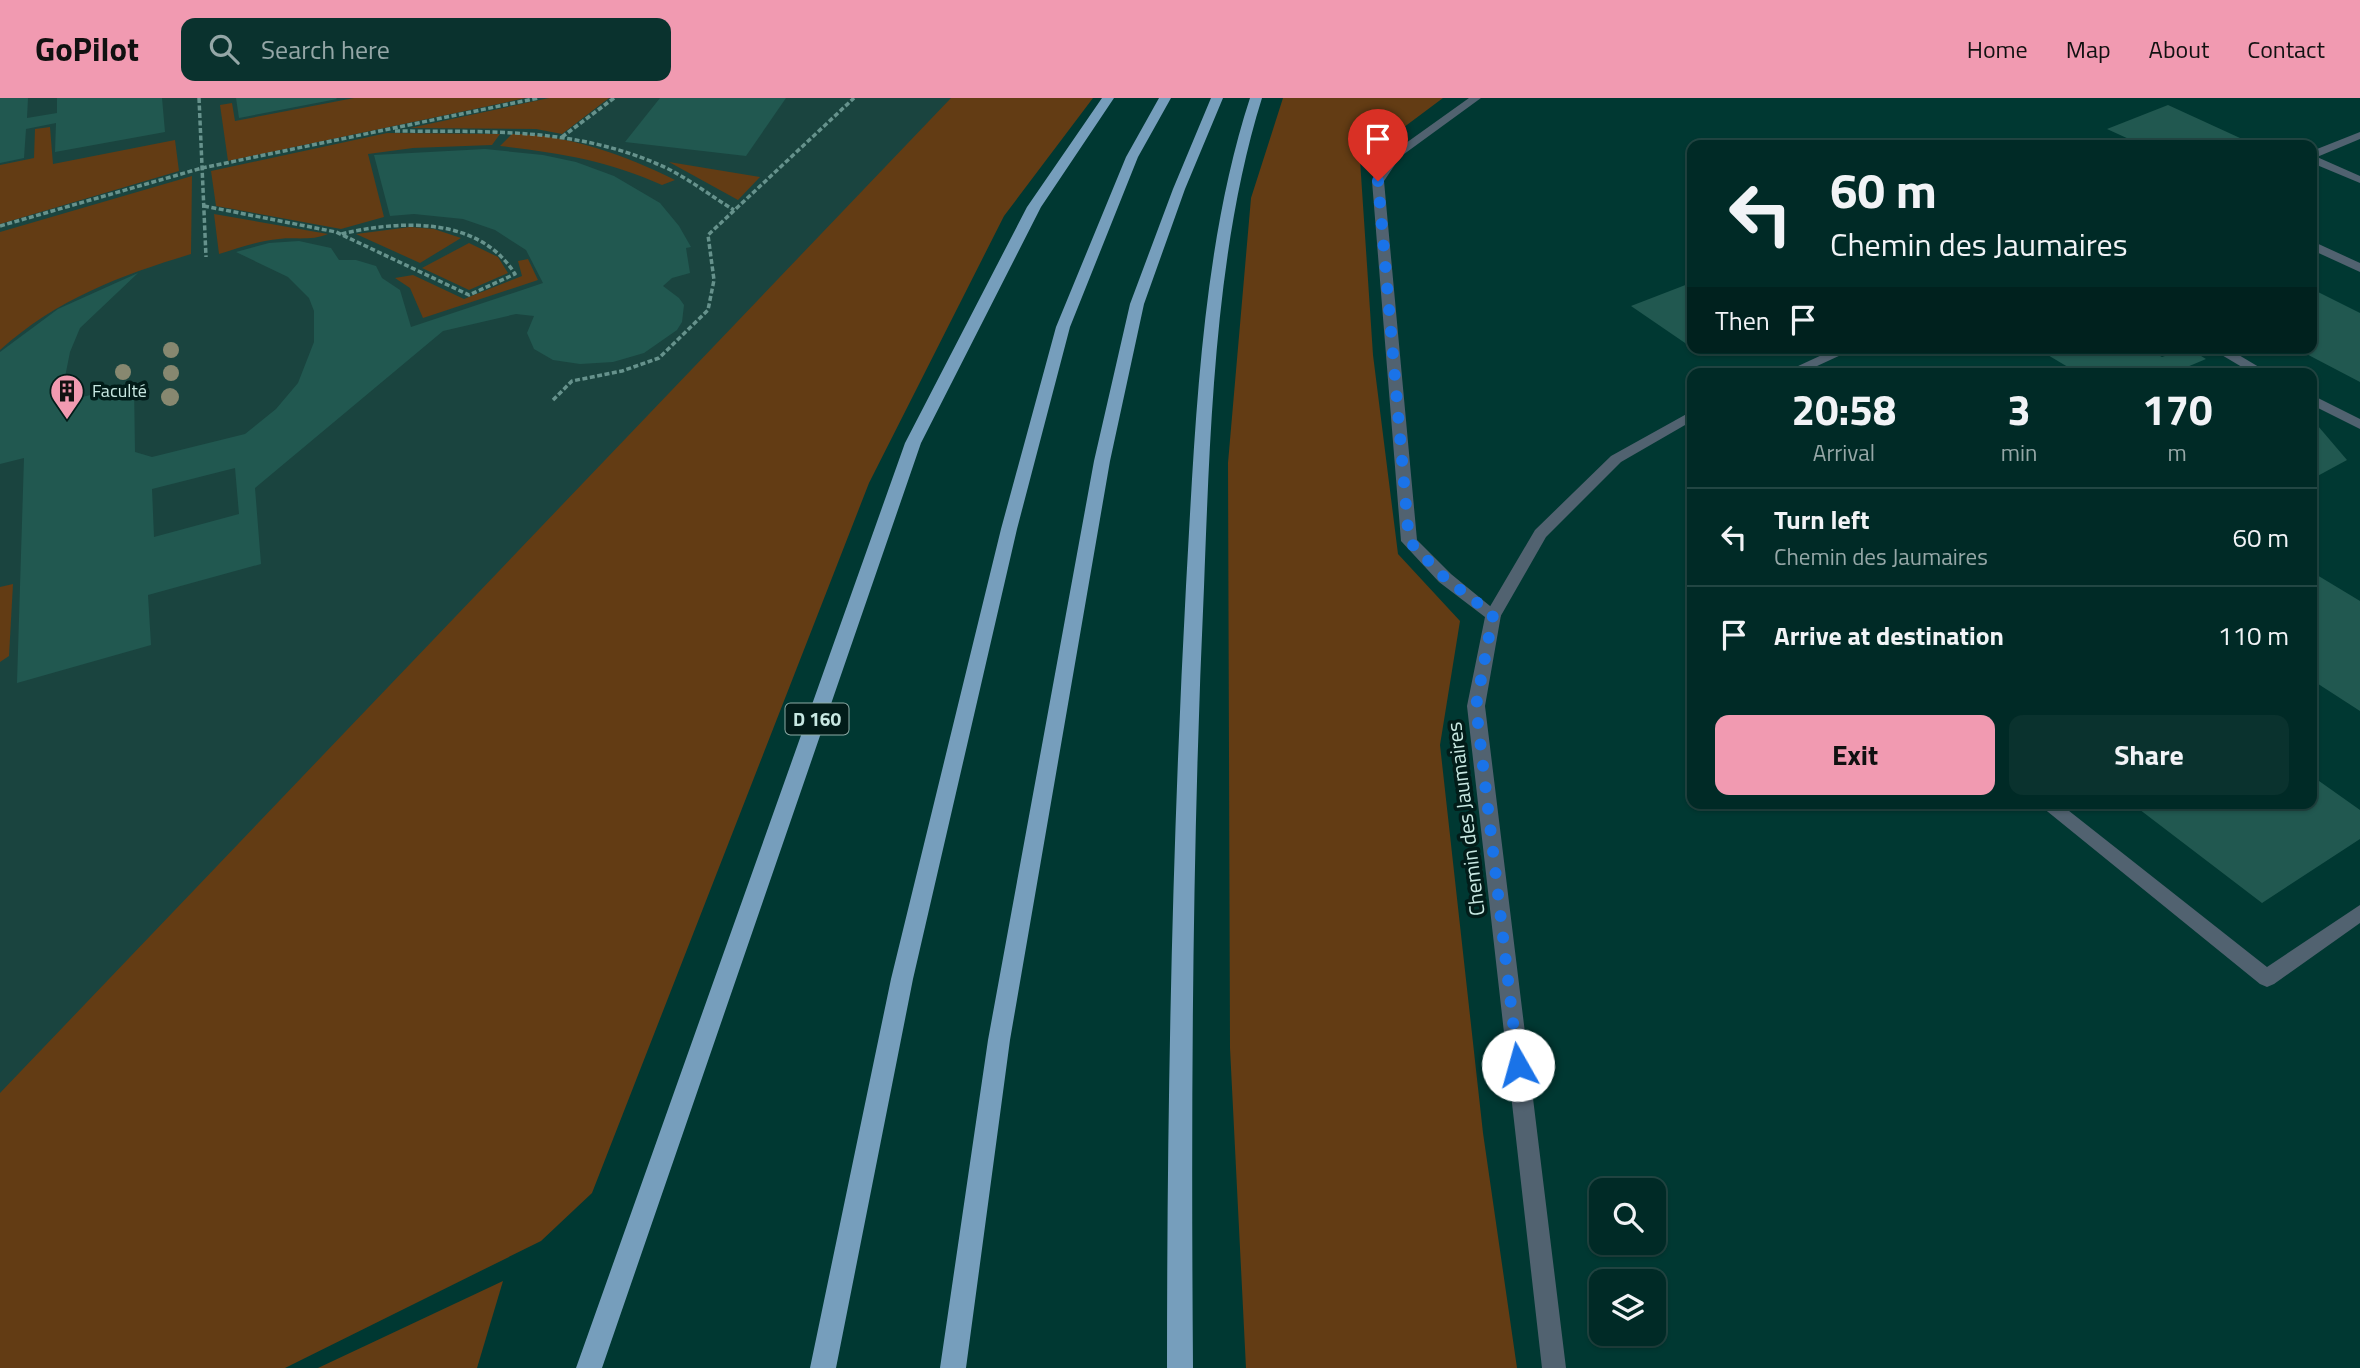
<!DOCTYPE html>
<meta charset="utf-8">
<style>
:root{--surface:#002a26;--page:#0a322e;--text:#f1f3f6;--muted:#95a7a7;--line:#224643;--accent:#f19ab1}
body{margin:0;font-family:"Titillium Web",sans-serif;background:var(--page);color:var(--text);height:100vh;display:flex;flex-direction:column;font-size:26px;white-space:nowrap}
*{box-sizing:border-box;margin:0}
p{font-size:23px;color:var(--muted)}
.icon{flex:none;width:38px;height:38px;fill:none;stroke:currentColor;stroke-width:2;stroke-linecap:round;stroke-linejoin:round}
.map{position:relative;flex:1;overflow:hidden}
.side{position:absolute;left:1687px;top:270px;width:630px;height:441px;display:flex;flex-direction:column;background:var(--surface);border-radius:14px;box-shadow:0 2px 5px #0004,0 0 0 2px var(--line)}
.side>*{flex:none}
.hud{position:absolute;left:1687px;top:42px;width:630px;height:214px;border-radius:14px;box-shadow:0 2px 5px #0004,0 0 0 2px var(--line);background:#002a26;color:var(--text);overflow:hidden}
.tools{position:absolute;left:1589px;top:1080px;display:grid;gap:14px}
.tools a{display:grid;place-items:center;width:77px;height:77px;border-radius:14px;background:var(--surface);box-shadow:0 2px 5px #0004,0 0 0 2px var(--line);font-size:35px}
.pin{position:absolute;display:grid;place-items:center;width:60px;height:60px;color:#fff;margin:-72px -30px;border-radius:50% 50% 50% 0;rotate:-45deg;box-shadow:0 0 7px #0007}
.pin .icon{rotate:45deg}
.me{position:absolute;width:77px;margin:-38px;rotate:353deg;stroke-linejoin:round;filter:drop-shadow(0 0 5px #0008)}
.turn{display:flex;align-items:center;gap:24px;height:147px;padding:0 28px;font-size:32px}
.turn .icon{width:91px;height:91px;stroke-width:2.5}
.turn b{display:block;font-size:49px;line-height:60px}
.then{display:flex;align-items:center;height:66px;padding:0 28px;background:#0003;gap:14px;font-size:26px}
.eta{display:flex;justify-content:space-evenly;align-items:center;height:119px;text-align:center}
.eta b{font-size:42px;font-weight:700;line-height:49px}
.primary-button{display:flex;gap:14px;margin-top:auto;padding:14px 28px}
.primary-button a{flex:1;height:80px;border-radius:14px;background:var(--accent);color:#111;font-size:28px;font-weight:700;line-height:80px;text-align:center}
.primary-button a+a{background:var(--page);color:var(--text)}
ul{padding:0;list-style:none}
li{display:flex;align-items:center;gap:21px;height:98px;padding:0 28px;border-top:2px solid var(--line)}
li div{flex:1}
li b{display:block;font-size:26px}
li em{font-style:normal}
header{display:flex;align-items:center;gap:42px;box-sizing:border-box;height:98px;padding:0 35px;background:var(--accent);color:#111}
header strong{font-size:33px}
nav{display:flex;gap:38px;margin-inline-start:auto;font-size:24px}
.search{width:490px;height:63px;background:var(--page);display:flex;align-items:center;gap:18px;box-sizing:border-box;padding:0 24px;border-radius:14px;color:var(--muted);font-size:26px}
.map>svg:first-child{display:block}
.built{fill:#1a443f}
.green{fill:#633c14}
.building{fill:#215850;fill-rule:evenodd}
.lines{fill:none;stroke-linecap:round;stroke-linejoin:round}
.path{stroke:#66928c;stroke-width:3.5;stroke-dasharray:5 2.5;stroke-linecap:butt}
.service{fill:#516270;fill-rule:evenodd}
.minor{fill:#516270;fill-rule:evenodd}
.trunk{fill:#769ebc;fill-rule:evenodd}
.tree{fill:#878870}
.route{stroke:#1a73e8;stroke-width:12;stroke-dasharray:0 21.6}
.labels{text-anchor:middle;stroke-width:7;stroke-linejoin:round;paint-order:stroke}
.far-poi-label{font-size:18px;fill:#c8e8e2;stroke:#021c19;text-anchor:start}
.shield{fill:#021c19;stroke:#8daba6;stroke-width:2}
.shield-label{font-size:19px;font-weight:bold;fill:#c8e8e2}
.street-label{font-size:21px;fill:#c8e8e2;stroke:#021c19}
</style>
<header>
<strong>GoPilot</strong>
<div class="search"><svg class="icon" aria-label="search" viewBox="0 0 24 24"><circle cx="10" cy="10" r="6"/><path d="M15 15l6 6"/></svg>Search here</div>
<nav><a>Home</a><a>Map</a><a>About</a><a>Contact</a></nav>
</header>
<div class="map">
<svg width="2360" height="1270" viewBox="0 0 2360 1270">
<rect width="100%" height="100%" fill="#003832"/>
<polygon class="built" points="0,0 1076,0 0,1270"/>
<g class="green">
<polygon points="354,0 526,0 228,63 220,7 232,5 235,23"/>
<polygon points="549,0 609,0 562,36 536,31 410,30"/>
<polygon points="951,0 1093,0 1004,118 869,385 592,1095 541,1143 285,1270 0,1270 0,995"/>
<polygon points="1283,0 1443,0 1360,62 1373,257 1398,456 1460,523 1440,647 1483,1035 1517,1270 1246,1270 1230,950 1228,365 1251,100"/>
<polygon points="50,29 53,66 175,42 179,73 0,126 0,67 34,60 35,31"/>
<polygon points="387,35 500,36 492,47 413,50 368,56 384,119 341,131 216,108 211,73"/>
<path d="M512 36C567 36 625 57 675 82L662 87C606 62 559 55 500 48Z"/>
<polygon points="669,64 760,79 738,102"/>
<path d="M192 78 191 156C119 178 57 201 0 252V134Z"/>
<path d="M214 116 328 136C312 143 296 139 279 141 258 143 238 150 219 156Z"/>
<polygon points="410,129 434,131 461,140 420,165 356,136"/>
<polygon points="469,145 498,159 508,175 469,192 422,170"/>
<polygon points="528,161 538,182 423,220 410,190 395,180 413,177 464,201 522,178 518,163"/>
<polygon points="13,486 9,558 0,564 0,489"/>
<polygon points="503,1183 477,1270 318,1270"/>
</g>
<g class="building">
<polygon points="0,0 28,0 27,20 57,15 57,0 162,0 165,34 55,54 56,25 26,31 24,60 0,65"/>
<polygon points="236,0 336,0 337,1 239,20"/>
<polygon points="660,0 786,0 746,58 625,44"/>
<polygon points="2168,7 2240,40 2220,47 2142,47 2107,31"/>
<path d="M485 51 543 57 576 64 614 78 660 105 679 128 691 149 686 150 690 175 672 180 663 188 679 200 684 207 682 224 677 232 644 255 613 264 580 266 553 262 534 251 527 235 534 218 516 216 443 233 255 390 261 466 148 497 151 547 17 585 24 360 0 366V254L58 211 138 175 80 230 70 254 65 279 69 302 134 287 135 354 152 359 245 336 276 311 298 285 314 244V213L309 200 288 179 236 154 269 145 299 143 331 150 339 162H356L376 168 382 180 400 192 411 229 543 185 526 152 495 132 463 121 414 116 390 118 374 57ZM235 370 239 416 154 439 152 391Z"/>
<polygon points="1688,186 1692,189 1692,246 1688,247 1631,208"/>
<polygon points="2312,191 2360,215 2360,284 2295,250 2312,250"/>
<polygon points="2036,250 2146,250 2162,259 2188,250 2206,261 2187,269 2177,268 2194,275 2078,275"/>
<polygon points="2312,321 2347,362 2312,381"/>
<polygon points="2312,474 2360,503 2360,613 2312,582"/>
<polygon points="2312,678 2360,712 2360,741 2262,805 2131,705 2312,705"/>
</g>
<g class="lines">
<g class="path">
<polyline points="199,0 206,159"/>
<path d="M395 33C485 34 570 29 655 65 683 76 709 97 734 112"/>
<polyline points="562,39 614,0"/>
<path d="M204 108 336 134 469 197 515 176C479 118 400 122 341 136"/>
<polyline points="0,128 202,70 538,0"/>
<polyline points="553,302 572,283 622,273 659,260 708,212 714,182 708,137 854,0"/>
</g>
<g class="service">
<polygon points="2360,34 2360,41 2317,59 2360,78 2360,85 2312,65 2312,53"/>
<polygon points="2106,42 2116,47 2102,47 2102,43"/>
<polygon points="2312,143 2360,165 2360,174 2312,152"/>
<polygon points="1837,250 1856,250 1802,275 1783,275"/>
<polygon points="2210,250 2227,250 2269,275 2252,275"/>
<polygon points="2312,297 2360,321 2360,331 2312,307"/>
<polygon points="1692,313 1692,323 1621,364 1546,439 1499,521 1487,521 1485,517 1535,432 1611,358"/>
<polygon points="2037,705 2059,705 2267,869 2360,807 2360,825 2274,886 2267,889 2260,886"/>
</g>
<polygon class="minor" points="1469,0 1481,0 1400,59 1384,83 1417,442 1451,476 1501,517 1485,608 1566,1270 1542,1270 1467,608 1485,519 1439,484 1401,443 1372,83 1392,55"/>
<g class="trunk">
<polygon points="1102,0 1114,0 1041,109 921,345 602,1270 576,1270 905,345 1027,109"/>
<polygon points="1159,0 1171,0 1138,59 1070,229 1017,431 913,881 836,1270 810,1270 891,881 1001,431 1056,229 1126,59"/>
<polygon points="1211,0 1223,0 1185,91 1144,206 1110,363 1010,942 966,1270 940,1270 988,942 1094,363 1130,206 1173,91"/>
<path d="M1250 0H1262C1215 150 1210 332 1204 489 1192 749 1191 1009 1193 1270H1167C1167 1009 1172 749 1186 488 1195 331 1201 150 1250 0Z"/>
</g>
</g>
<g class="tree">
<circle cx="171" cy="252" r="8"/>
<circle cx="123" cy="274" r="8"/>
<circle cx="171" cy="275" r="8"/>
<circle cx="170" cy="299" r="9"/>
</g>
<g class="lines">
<polyline class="route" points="1378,83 1409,443 1445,480 1493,517 1476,608 1518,967"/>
</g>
<defs>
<g id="building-pin" transform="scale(1.75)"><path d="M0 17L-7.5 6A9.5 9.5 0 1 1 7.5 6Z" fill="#f19ab1" stroke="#021c19"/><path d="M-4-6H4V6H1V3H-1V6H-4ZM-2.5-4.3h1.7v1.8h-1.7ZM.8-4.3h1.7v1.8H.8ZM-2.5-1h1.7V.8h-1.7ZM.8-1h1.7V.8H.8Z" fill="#111"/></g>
</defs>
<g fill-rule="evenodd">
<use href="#building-pin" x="67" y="293"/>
</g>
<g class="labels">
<g class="far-poi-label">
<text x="92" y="299">Faculté</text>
</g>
<rect class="shield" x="785.5" y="605.5" width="63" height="31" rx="5"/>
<g class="shield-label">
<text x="817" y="628">D 160</text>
</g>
<g class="street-label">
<text transform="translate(1466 721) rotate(-97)" y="7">Chemin des Jaumaires</text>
</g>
</g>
</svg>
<div class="tools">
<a><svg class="icon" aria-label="search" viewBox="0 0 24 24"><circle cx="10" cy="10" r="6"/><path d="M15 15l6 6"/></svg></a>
<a><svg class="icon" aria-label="layers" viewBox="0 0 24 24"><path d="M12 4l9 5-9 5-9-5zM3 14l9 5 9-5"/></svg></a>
</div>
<div class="pin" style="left:1378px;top:83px;background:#d93025"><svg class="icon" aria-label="arrive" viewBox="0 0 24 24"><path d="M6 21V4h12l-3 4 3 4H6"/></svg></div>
<svg class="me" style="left:1518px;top:967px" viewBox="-20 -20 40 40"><circle r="19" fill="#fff"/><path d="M0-13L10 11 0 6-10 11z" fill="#1a73e8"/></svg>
<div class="hud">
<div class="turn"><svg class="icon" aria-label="left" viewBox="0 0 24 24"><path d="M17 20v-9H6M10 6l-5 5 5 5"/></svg><div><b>60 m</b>Chemin des Jaumaires</div></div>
<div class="then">Then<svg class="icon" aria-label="arrive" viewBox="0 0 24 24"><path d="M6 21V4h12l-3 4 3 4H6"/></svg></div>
</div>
<section class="side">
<div class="eta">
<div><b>20:58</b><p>Arrival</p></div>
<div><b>3</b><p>min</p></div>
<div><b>170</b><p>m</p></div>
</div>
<ul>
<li><svg class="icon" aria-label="left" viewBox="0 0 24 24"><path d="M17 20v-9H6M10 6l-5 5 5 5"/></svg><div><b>Turn left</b><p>Chemin des Jaumaires</p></div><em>60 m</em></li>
<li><svg class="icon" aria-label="arrive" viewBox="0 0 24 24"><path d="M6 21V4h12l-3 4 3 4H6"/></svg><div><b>Arrive at destination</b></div><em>110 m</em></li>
</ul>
<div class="primary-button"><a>Exit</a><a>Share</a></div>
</section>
</div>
